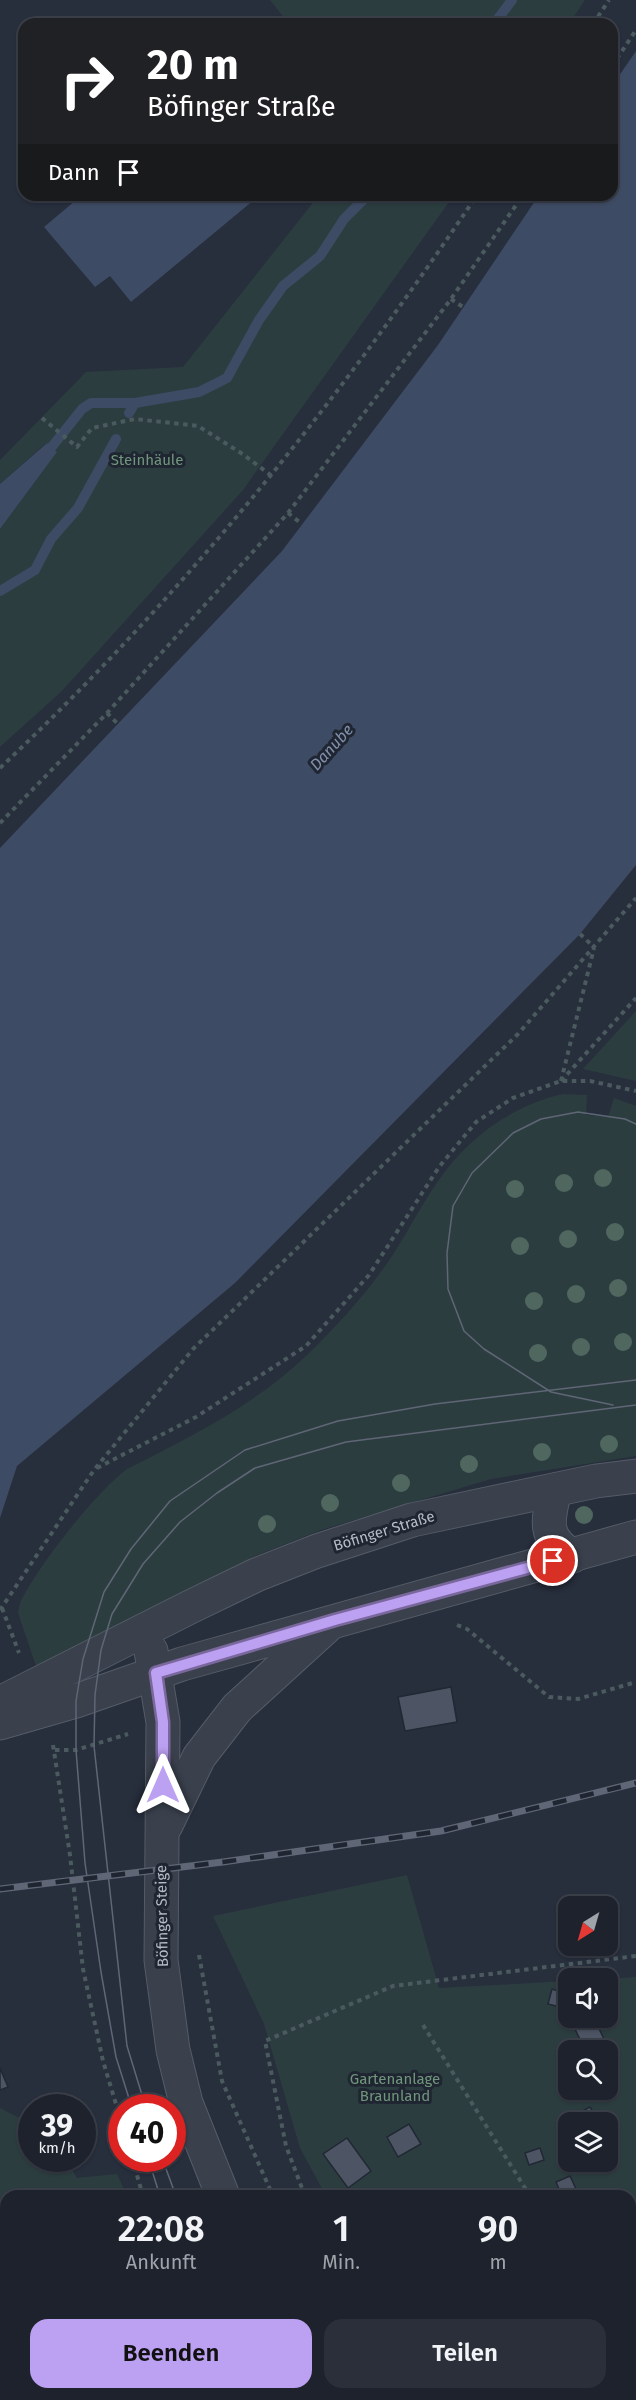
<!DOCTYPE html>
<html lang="de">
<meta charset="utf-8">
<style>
:root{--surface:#1d222d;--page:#2a2f39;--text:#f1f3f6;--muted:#a0a4aa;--line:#3b3f49;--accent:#bca0f2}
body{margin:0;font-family:"Fira Sans",sans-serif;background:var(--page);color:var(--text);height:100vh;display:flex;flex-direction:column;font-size:22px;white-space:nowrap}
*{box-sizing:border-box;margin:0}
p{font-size:20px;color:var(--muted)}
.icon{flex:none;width:33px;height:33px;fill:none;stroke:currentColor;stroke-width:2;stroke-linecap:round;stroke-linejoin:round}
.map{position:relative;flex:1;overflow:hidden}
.panel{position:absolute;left:0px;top:2190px;width:636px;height:210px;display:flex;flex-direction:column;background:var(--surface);border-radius:18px 18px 0 0;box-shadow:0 2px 4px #0004,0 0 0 2px var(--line)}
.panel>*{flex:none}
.banner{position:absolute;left:18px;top:18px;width:600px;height:183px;border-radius:18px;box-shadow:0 2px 4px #0004,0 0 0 2px var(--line);background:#202124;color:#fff;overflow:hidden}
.needle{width:39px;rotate:217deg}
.fabs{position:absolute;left:558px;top:1896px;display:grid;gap:12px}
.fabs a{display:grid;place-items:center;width:60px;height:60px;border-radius:12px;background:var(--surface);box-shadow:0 2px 4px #0004,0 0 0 2px var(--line);font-size:30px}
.speed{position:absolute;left:18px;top:2094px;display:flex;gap:12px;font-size:30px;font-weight:700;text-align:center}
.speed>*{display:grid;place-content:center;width:78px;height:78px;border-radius:50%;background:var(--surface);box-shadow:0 2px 4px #0004,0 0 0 2px var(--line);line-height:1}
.speed small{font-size:15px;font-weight:400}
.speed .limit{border:9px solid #d22;background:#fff;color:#111}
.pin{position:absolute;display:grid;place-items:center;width:51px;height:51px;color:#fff;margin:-26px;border:3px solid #fff;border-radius:50%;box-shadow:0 2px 6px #0007}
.me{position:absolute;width:66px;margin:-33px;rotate:0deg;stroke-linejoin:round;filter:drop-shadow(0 0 4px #0008)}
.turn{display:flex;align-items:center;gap:21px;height:126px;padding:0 30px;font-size:27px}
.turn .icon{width:78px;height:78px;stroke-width:2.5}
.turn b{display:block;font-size:42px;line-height:51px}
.then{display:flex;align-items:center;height:57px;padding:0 30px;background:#0003;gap:12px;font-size:22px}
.eta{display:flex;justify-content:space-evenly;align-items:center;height:102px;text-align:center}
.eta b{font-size:36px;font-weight:600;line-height:42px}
.primary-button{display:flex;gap:12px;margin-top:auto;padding:12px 30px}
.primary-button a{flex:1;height:69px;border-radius:18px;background:var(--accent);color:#111;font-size:24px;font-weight:600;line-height:69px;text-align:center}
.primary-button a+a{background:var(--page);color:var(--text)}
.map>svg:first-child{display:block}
.green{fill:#2c3d40;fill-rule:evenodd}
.water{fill:#3e4b64}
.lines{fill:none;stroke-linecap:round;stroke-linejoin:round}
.stream{stroke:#3e4b64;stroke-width:10}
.building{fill:#4d5565;stroke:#212834;stroke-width:1.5}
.minor-casing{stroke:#555c68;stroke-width:35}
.path{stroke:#4b5a5f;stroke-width:4;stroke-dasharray:4.5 4.5;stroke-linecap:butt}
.minor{stroke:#3a414d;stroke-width:33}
.tram{stroke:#5f6675;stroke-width:1.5}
.rail-casing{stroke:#5f6675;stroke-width:7}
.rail{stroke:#1f2632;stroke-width:4.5;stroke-dasharray:14;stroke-linecap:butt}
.tree{fill:#4f675f}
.route-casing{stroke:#7a689d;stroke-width:15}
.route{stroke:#bca0f2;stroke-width:10}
.labels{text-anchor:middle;stroke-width:6;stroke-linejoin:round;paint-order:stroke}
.park-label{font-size:15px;fill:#70967c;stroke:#1f2632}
.street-label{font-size:15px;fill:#b7bcc8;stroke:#1f2632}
.water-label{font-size:16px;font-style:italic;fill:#8190ac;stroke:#1f2632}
</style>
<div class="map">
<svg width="636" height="2400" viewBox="0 0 636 2400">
<rect width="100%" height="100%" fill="#272e3c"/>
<g class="green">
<polygon points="270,0 585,0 569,24 289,24"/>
<polygon points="319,195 454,195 243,490 62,691 0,747 0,529 57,452 46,443 0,484 0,460 86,372 183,367"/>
<polygon points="636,1011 636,1081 583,1069"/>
<path d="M563 1094 587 1095 586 1115 608 1117 614 1098 636 1106V1456L491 1479 321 1530 255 1556 36 1666 18 1613 20 1603C37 1567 94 1494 127 1469 190 1437 255 1405 307 1355 336 1327 365 1295 388 1262 405 1237 419 1209 436 1184 466 1139 510 1106 563 1094Z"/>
<path d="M407 1875 439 1988 568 1981V2018H608V1979L636 1977V2400H440L436 2394H630V2196H326L300 2148 264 2024 213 1916ZM568 2050H608V2090H568ZM568 2122H608V2162H568Z"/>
<polygon points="0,2108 31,2124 32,2158 65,2159 77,2178 117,2174 127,2196 6,2196 6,2394 134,2394 136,2400 99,2400 95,2396 90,2400 0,2400"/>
<polygon points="155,2394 219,2394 226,2400 157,2400"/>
</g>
<g class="water">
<polygon points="636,51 636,865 580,934 235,1283 17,1466 0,1518 0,848 282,551 438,345 539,195 612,195 612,86"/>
<polygon points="82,195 260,195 131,302 110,276 95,287 44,227"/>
<polygon points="47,443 57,452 0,529 0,484"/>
</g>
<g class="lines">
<g class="stream">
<polyline points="494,24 512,0"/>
<polyline points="129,413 135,403 199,392 227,378 259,320 283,286 320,256 344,219 368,195"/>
<polyline points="43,458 82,409 91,403 135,403"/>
<polyline points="0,591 35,570 51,539 78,508 116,439"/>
</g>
</g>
<g class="building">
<polygon points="451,1687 457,1722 405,1731 398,1697"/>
<polygon points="552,1989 568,1994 564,2008 548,2004"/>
<polygon points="594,2018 612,2056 608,2058 608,2050 585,2050 574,2027"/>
<polygon points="0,2068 8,2087 0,2090"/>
<polygon points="590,2107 599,2122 580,2122 575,2115"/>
<polygon points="409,2124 421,2144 398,2157 387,2137"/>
<polygon points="347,2138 371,2171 348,2188 323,2154"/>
<polygon points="540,2148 544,2160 529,2165 525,2153"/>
<polygon points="570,2176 576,2189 562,2196 556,2182"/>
</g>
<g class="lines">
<g class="minor-casing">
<g id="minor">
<path d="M555 1490C547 1521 543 1539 573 1556"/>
<polyline points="151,1651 163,1722 161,1960 173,2050 186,2103 223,2196"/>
<polyline points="0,1703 190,1607 256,1575 317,1551 412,1520 596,1481 636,1476"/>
<polyline points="0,1723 76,1701 182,1664 636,1537"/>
<polyline points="166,1825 199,1757 237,1708 326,1627"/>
<polyline points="348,2394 352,2400"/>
</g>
</g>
<g class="path">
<polyline points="593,24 609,0"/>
<polyline points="612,66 636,30"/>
<polyline points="612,79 615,81"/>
<polyline points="451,299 463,307"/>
<polyline points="42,418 77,447 92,428 135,419 198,426 241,453 272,476"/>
<polyline points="288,513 302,524"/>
<polyline points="107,713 118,724"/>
<path d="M0 768C182 597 338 402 477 195"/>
<polyline points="0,823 107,713 288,513 451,299 523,195"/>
<polyline points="580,934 594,947"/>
<polyline points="561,1081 594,948"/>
<polyline points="561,1081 636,998"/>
<polyline points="97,1468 196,1417 306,1346 369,1275 439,1167 476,1122 513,1098 561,1081 590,1081 636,1091"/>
<polyline points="2,1608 19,1653"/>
<polyline points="0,1610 94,1470 193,1349 518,1034 636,898"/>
<polyline points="457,1625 467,1629 549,1697 578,1699 636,1682"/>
<polyline points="53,1745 70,1855 83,1969 103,2061 122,2124"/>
<polyline points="55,1750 76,1750 128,1734"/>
<polyline points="199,1955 222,2081 273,2196"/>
<polyline points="423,2025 530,2196"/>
<polyline points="132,2158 143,2196"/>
<polyline points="305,2196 286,2146 265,2041 393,1986 636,1956"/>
<polyline points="630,2356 636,2366"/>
<polyline points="89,2394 91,2400"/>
<polyline points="142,2394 144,2400"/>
<polyline points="229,2394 236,2400"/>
<polyline points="255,2394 258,2400"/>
</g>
<use href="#minor" class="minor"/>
<g class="tram">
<polyline points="613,1405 551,1392 484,1349 464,1331 448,1289 447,1253 453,1206 472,1173 513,1133 541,1119 578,1112 625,1119 636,1124"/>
<polyline points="132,2108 116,2057 101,1972 85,1863 76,1750 76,1701 83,1659 104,1592 131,1549 170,1501 245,1450 338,1421 435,1404 636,1380"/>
<polyline points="146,2108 127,2046 94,1746 95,1695 101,1650 112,1614 143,1564 180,1522 217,1493 255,1468 346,1442 636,1405"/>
<polyline points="148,2158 160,2196"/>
<polyline points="162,2158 176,2196"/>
<polyline points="277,2394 282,2400"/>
<polyline points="296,2394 300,2400"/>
</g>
<g class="rail-casing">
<polyline id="rail" points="0,1889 223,1862 441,1831 636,1783"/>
</g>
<use href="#rail" class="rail"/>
</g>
<g class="tree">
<circle cx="603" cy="1178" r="9"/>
<circle cx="564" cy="1183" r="9"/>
<circle cx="515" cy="1189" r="9"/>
<circle cx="615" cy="1232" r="9"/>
<circle cx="568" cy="1239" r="9"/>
<circle cx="520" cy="1246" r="9"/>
<circle cx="618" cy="1288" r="9"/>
<circle cx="576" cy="1294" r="9"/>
<circle cx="534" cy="1301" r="9"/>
<circle cx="623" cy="1342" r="9"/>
<circle cx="581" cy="1347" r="9"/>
<circle cx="538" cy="1353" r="9"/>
<circle cx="609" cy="1444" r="9"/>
<circle cx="542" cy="1452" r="9"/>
<circle cx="469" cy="1464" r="9"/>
<circle cx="401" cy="1483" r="9"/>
<circle cx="330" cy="1503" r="9"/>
<circle cx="584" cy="1515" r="9"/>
<circle cx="267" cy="1524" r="9"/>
</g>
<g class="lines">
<g class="route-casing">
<polyline id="route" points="163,1785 163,1722 156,1673 335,1620 553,1561"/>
</g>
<use href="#route" class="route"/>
</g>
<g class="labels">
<g class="park-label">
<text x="147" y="465">Steinhäule</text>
<text x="395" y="2084">Gartenanlage<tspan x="395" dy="17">Braunland</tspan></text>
</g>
<g class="street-label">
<text transform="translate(384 1531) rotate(-17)" y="5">Böfinger Straße</text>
<text transform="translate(162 1916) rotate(-91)" y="5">Böfinger Steige</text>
</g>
<g class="water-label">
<text transform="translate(331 747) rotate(-48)" y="6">Danube</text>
</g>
</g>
</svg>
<div class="fabs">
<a><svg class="needle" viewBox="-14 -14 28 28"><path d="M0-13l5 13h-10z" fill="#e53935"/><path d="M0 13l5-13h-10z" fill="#a0a4aa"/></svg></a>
<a><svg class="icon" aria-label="sound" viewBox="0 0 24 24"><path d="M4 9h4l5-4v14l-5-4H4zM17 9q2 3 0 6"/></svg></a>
<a><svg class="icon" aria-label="search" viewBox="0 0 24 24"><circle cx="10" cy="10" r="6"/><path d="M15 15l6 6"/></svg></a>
<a><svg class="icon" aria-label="layers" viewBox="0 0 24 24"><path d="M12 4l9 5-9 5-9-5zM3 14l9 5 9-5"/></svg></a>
</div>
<div class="speed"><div>39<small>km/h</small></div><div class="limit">40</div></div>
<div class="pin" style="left:553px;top:1561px;background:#d93025"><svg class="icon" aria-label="arrive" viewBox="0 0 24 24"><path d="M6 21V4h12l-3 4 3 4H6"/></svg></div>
<svg class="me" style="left:163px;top:1785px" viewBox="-20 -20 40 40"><path d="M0-17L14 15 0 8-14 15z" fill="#bca0f2" stroke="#fff" stroke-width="4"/></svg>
<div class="banner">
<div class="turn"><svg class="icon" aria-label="right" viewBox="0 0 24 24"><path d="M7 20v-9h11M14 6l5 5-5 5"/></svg><div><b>20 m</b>Böfinger Straße</div></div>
<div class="then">Dann<svg class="icon" aria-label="arrive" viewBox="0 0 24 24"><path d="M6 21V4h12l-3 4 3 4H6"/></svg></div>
</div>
<section class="panel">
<div class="eta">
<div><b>22:08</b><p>Ankunft</p></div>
<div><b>1</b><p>Min.</p></div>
<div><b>90</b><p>m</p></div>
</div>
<div class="primary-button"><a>Beenden</a><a>Teilen</a></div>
</section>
</div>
